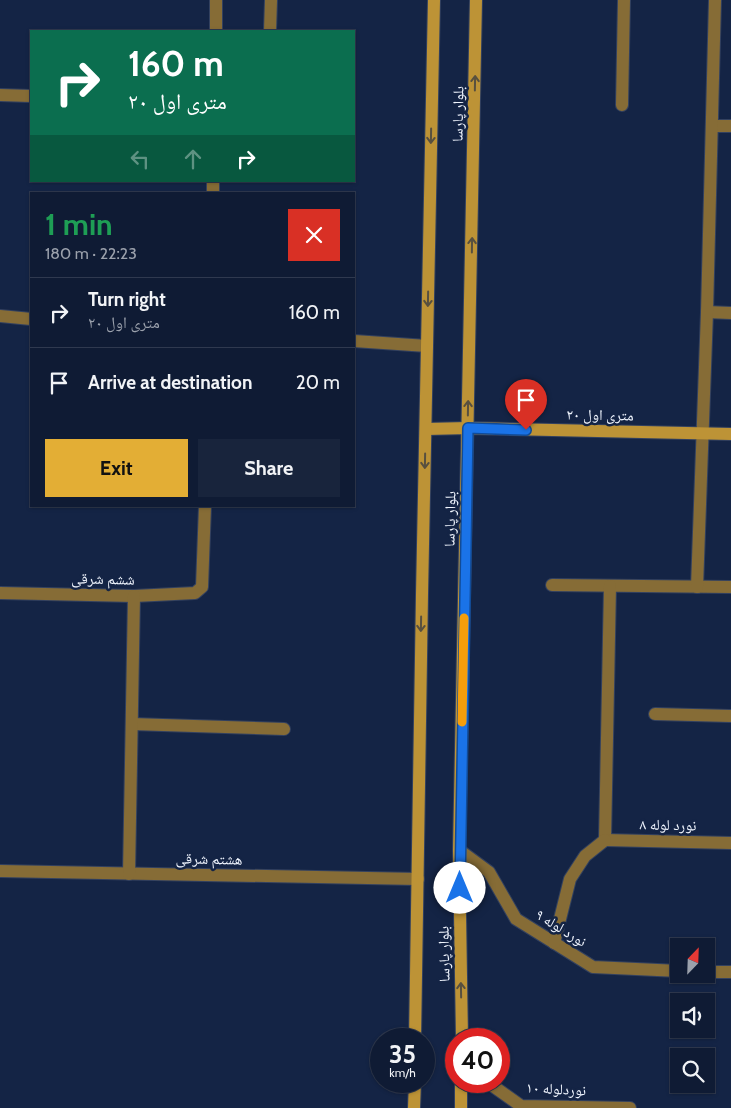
<!DOCTYPE html>
<meta charset="utf-8">
<style>
:root{--surface:#0f1b34;--page:#18243c;--text:#f1f3f6;--muted:#9ba1ac;--line:#2f394f;--accent:#e3ae35}
body{margin:0;font-family:Cabin,"Noto Naskh Arabic",sans-serif;background:var(--page);color:var(--text);height:100vh;display:flex;flex-direction:column;font-size:19px;white-space:nowrap}
*{box-sizing:border-box;margin:0}
p{font-size:16px;color:var(--muted)}
.icon{flex:none;width:28px;height:28px;fill:none;stroke:currentColor;stroke-width:2;stroke-linecap:round;stroke-linejoin:round}
.map{position:relative;flex:1;overflow:hidden}
.side{position:absolute;left:30px;top:192px;width:325px;height:315px;display:flex;flex-direction:column;background:var(--surface);border-radius:0px;box-shadow:0 1px 4px #0004,0 0 0 1px var(--line)}
.side>*{flex:none}
.guide{position:absolute;left:30px;top:30px;width:325px;height:152px;border-radius:0px;box-shadow:0 1px 4px #0004,0 0 0 1px var(--line);background:#0b6e4f;color:#fff;overflow:hidden}
.needle{width:32px;rotate:23deg}
.fabs{position:absolute;left:670px;top:938px;display:grid;gap:10px}
.fabs a{display:grid;place-items:center;width:45px;height:45px;border-radius:0px;background:var(--surface);box-shadow:0 1px 4px #0004,0 0 0 1px var(--line);font-size:25px}
.speed{position:absolute;left:370px;top:1028px;display:flex;gap:10px;font-size:25px;font-weight:700;text-align:center}
.speed>*{display:grid;place-content:center;width:65px;height:65px;border-radius:50%;background:var(--surface);box-shadow:0 1px 4px #0004,0 0 0 1px var(--line);line-height:1}
.speed small{font-size:12px;font-weight:400}
.speed .limit{border:8px solid #d22;background:#fff;color:#111}
.pin{position:absolute;display:grid;place-items:center;width:42px;height:42px;color:#fff;margin:-51px -21px;border-radius:50% 50% 50% 0;rotate:-45deg;box-shadow:0 0 5px #0007}
.pin .icon{rotate:45deg}
.me{position:absolute;width:55px;margin:-28px;rotate:0deg;stroke-linejoin:round;filter:drop-shadow(0 0 4px #0008)}
.turn{display:flex;align-items:center;gap:18px;height:105px;padding:0 15px;font-size:22px}
.turn .icon{width:65px;height:65px;stroke-width:2.5}
.turn b{display:block;font-size:35px;line-height:42px}
.lanes{display:flex;align-items:center;height:48px;padding:0 15px;background:#0003;justify-content:center;gap:25px;direction:ltr}
.lanes .off{opacity:.35}
.round{display:grid;place-items:center;flex:none;width:52px;height:52px;border-radius:0px;background:var(--page)}
.summary{display:flex;align-items:center;justify-content:space-between;height:85px;padding:0 15px}
h1{font-size:30px;font-weight:800;line-height:38px;color:#1e9e55}
.primary-button{display:flex;gap:10px;margin-top:auto;padding:10px 15px}
.primary-button a{flex:1;height:58px;border-radius:0px;background:var(--accent);color:#111;font-size:20px;font-weight:800;line-height:58px;text-align:center}
.primary-button a+a{background:var(--page);color:var(--text)}
ul{padding:0;list-style:none}
li{display:flex;align-items:center;gap:15px;height:70px;padding:0 15px;border-top:1px solid var(--line)}
li div{flex:1}
li b{display:block;font-size:19px}
li em{font-style:normal}
.map>svg:first-child{display:block}
.lines{fill:none;stroke-linecap:round;stroke-linejoin:round}
.street-casing{stroke:#33415f;stroke-width:14}
.secondary-casing{stroke:#33415f;stroke-width:14}
.street{stroke:#866c36;stroke-width:12}
.secondary{stroke:#bd9336;stroke-width:12}
.oneway{stroke:#58503f}
.route-casing{stroke:#114b97;stroke-width:12}
.route{stroke:#1a73e8;stroke-width:9}
.slow{stroke:#f59e0b;stroke-width:9}
.labels{text-anchor:middle;stroke-width:5;stroke-linejoin:round;paint-order:stroke}
.street-label{font-size:15px;fill:#f0f5fe;stroke:#142445}
</style>
<div class="map">
<svg width="731" height="1108" viewBox="0 0 731 1108">
<rect width="100%" height="100%" fill="#142445"/>
<g class="lines">
<g class="street-casing">
<g id="street">
<polyline points="216,31 216,0"/>
<polyline points="270,31 271,0"/>
<polyline points="0,95 31,96"/>
<polyline points="622,105 624,0"/>
<polyline points="712,126 731,126"/>
<polyline points="213,194 213,181"/>
<polyline points="707,312 731,313"/>
<polyline points="0,316 31,319"/>
<polyline points="354,341 427,346"/>
<polyline points="552,585 731,587"/>
<polyline points="697,587 707,312 715,0"/>
<polyline points="0,593 134,596 195,593 202,587 205,506"/>
<polyline points="655,714 731,716"/>
<polyline points="132,724 284,729"/>
<polyline points="605,840 610,586"/>
<polyline points="605,840 731,843"/>
<polyline points="459,850 489,872 516,919 593,967 679,971"/>
<polyline points="0,871 418,879"/>
<polyline points="129,874 134,596"/>
<polyline points="554,943 570,879 585,856 605,840"/>
<polyline points="706,972 731,972"/>
<polyline points="486,1081 521,1106 630,1108"/>
</g>
</g>
<g class="secondary-casing">
<g id="secondary">
<polyline points="426,429 468,428 731,434"/>
<polyline points="415,1039 422,594 434,0"/>
<polyline points="462,1039 459,850 476,0"/>
<polyline points="414,1108 415,1081"/>
<polyline points="461,1108 461,1081"/>
</g>
</g>
<use href="#street" class="street"/>
<use href="#secondary" class="secondary"/>
</g>
<defs><path id="oneway-shaft" d="M-6 0H5M1.5-3L5.5 0L1.5 3" fill="none" stroke-width="1.6" stroke-linecap="round" stroke-linejoin="round" transform="scale(1.25)"/></defs>
<g class="oneway">
<use href="#oneway-shaft" transform="translate(475 83) rotate(-89)"/>
<use href="#oneway-shaft" transform="translate(431 136) rotate(91)"/>
<use href="#oneway-shaft" transform="translate(472 245) rotate(-89)"/>
<use href="#oneway-shaft" transform="translate(428 299) rotate(91)"/>
<use href="#oneway-shaft" transform="translate(468 408) rotate(-89)"/>
<use href="#oneway-shaft" transform="translate(425 461) rotate(91)"/>
<use href="#oneway-shaft" transform="translate(421 624) rotate(91)"/>
<use href="#oneway-shaft" transform="translate(461 990) rotate(-91)"/>
</g>
<g class="lines">
<g class="route-casing">
<polyline id="route" points="460,888 468,428 526,430"/>
</g>
<use href="#route" class="route"/>
<polyline class="slow" points="462,722 464,618"/>
</g>
<g class="labels">
<g class="street-label">
<text transform="translate(458 114) rotate(-89)" y="5">بلوار پارسا</text>
<text transform="translate(600 415) rotate(1)" y="5">۲۰ متری اول</text>
<text transform="translate(450 519) rotate(-89)" y="5">بلوار پارسا</text>
<text transform="translate(103 579) rotate(1)" y="5">ششم شرقی</text>
<text transform="translate(668 825) rotate(1)" y="5">۸ نورد لوله</text>
<text transform="translate(209 859) rotate(1)" y="5">هشتم شرقی</text>
<text transform="translate(561 928) rotate(32)" y="5">۹ نورد لوله</text>
<text transform="translate(444 954) rotate(-91)" y="5">بلوار پارسا</text>
<text transform="translate(556 1089) rotate(3)" y="5">۱۰ نوردلوله</text>
</g>
</g>
</svg>
<div class="fabs">
<a><svg class="needle" viewBox="-14 -14 28 28"><path d="M0-13l5 13h-10z" fill="#e53935"/><path d="M0 13l5-13h-10z" fill="#9ba1ac"/></svg></a>
<a><svg class="icon" aria-label="sound" viewBox="0 0 24 24"><path d="M4 9h4l5-4v14l-5-4H4zM17 9q2 3 0 6"/></svg></a>
<a><svg class="icon" aria-label="search" viewBox="0 0 24 24"><circle cx="10" cy="10" r="6"/><path d="M15 15l6 6"/></svg></a>
</div>
<div class="speed"><div>35<small>km/h</small></div><div class="limit">40</div></div>
<div class="pin" style="left:526px;top:430px;background:#d93025"><svg class="icon" aria-label="arrive" viewBox="0 0 24 24"><path d="M6 21V4h12l-3 4 3 4H6"/></svg></div>
<svg class="me" style="left:460px;top:888px" viewBox="-20 -20 40 40"><circle r="19" fill="#fff"/><path d="M0-13L10 11 0 6-10 11z" fill="#1a73e8"/></svg>
<div class="guide">
<div class="turn"><svg class="icon" aria-label="right" viewBox="0 0 24 24"><path d="M7 20v-9h11M14 6l5 5-5 5"/></svg><div><b>160 m</b>۲۰ متری اول</div></div>
<div class="lanes"><svg class="icon off" aria-label="left" viewBox="0 0 24 24"><path d="M17 20v-9H6M10 6l-5 5 5 5"/></svg><svg class="icon off" aria-label="ahead" viewBox="0 0 24 24"><path d="M12 20V5M6 11l6-6 6 6"/></svg><svg class="icon" aria-label="right" viewBox="0 0 24 24"><path d="M7 20v-9h11M14 6l5 5-5 5"/></svg></div>
</div>
<section class="side">
<div class="summary"><div><h1>1 min</h1><p>180 m · 22:23</p></div><a class="round" style="background:#d93025;color:#fff"><svg class="icon" aria-label="close" viewBox="0 0 24 24"><path d="M6 6l12 12M18 6L6 18"/></svg></a></div>
<ul>
<li><svg class="icon" aria-label="right" viewBox="0 0 24 24"><path d="M7 20v-9h11M14 6l5 5-5 5"/></svg><div><b>Turn right</b><p>۲۰ متری اول</p></div><em>160 m</em></li>
<li><svg class="icon" aria-label="arrive" viewBox="0 0 24 24"><path d="M6 21V4h12l-3 4 3 4H6"/></svg><div><b>Arrive at destination</b></div><em>20 m</em></li>
</ul>
<div class="primary-button"><a>Exit</a><a>Share</a></div>
</section>
</div>
